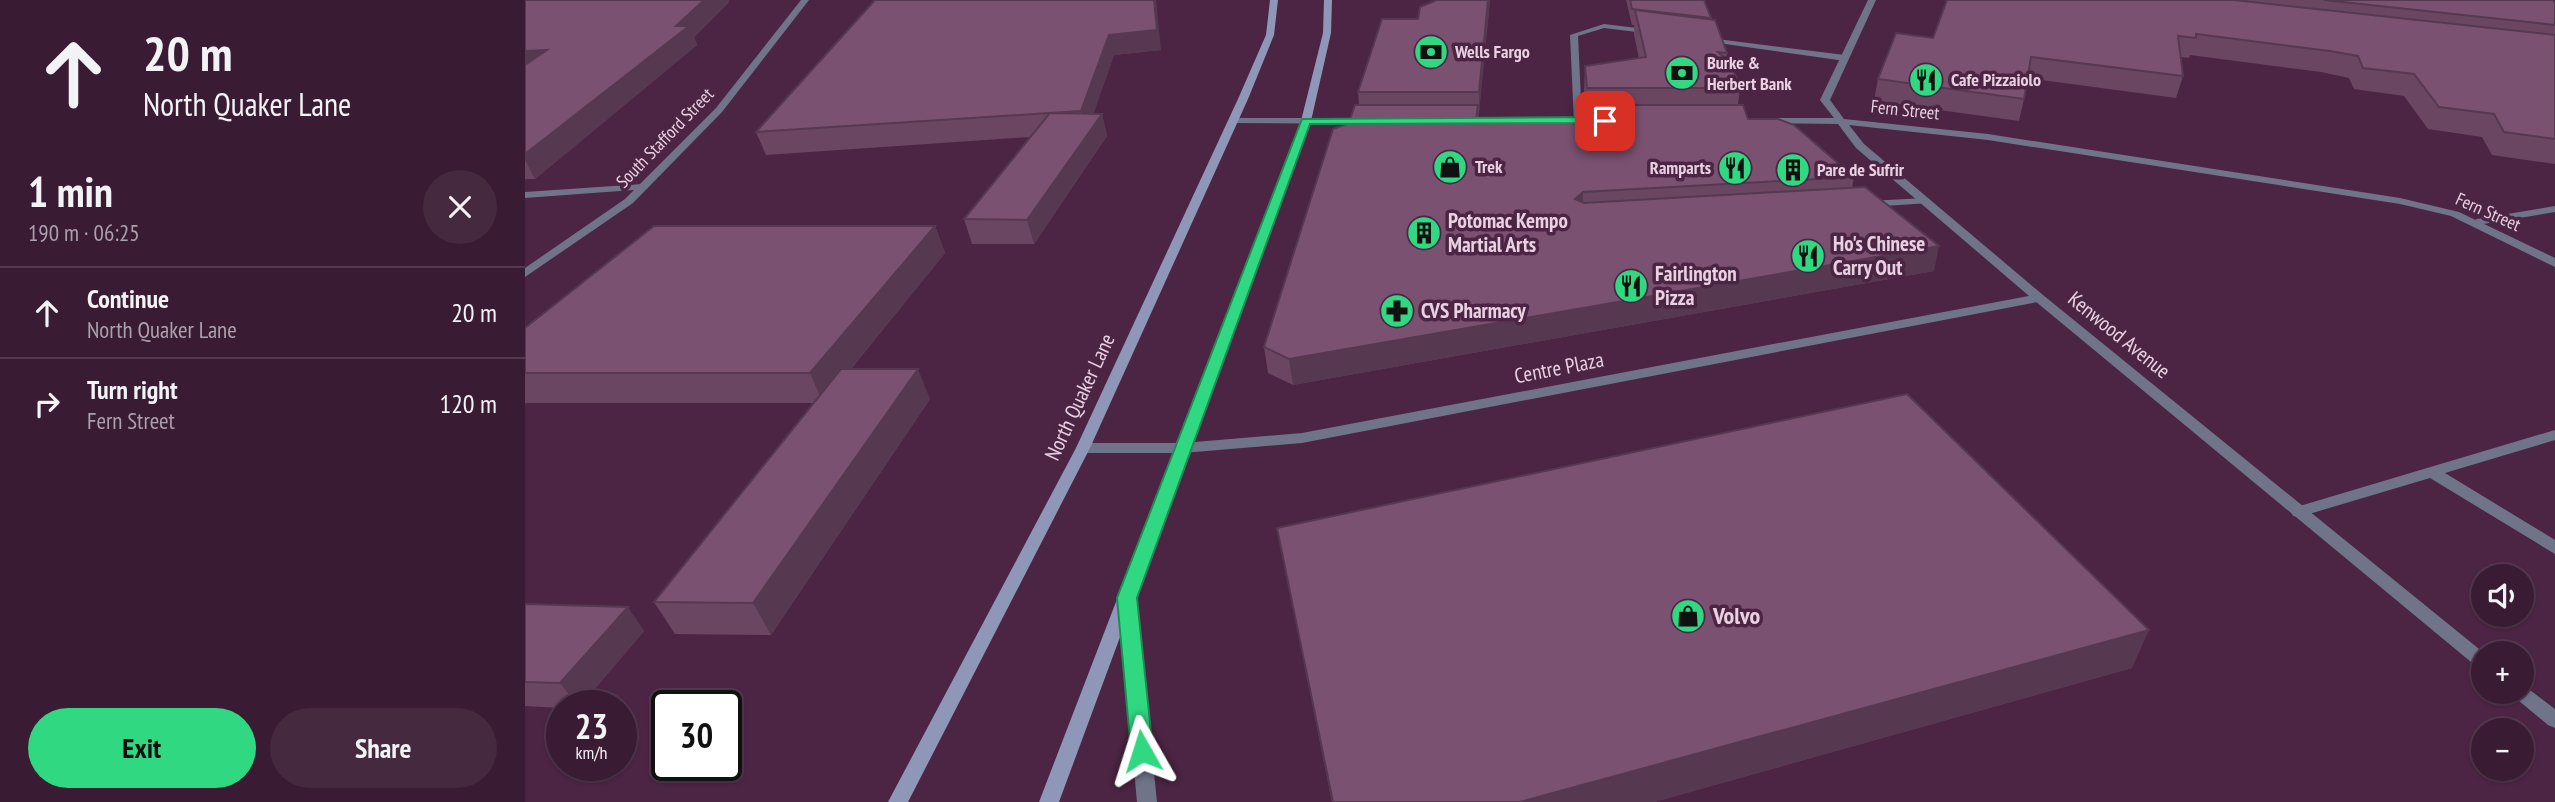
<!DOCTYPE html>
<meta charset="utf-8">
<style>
:root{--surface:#391c33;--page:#44293f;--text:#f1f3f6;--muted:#aba1ac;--line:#533a4e;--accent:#30d882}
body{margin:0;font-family:"PT Sans Narrow",sans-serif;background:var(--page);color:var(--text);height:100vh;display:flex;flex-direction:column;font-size:26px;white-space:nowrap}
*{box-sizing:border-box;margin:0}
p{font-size:23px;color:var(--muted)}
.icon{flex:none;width:38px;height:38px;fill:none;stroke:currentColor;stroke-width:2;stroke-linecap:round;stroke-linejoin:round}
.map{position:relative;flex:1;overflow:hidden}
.details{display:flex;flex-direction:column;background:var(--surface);width:525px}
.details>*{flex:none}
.hud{background:#391c33;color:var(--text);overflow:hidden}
.buttons{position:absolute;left:1946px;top:564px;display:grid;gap:14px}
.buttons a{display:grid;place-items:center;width:63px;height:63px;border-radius:50%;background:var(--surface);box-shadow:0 2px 5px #0004,0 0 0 2px var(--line);font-size:35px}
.speed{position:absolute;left:21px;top:690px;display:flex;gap:14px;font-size:35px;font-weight:700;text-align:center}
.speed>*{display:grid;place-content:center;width:91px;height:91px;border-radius:50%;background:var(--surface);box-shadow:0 2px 5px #0004,0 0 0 2px var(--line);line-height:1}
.speed small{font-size:18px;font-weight:400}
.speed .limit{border:4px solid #111;border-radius:10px;background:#fff;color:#111}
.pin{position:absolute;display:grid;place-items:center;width:60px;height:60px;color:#fff;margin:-30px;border-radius:14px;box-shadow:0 4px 10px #0006}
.me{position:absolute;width:77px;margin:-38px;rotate:354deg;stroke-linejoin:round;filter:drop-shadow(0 0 5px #0008)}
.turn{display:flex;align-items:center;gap:24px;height:147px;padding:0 28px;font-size:32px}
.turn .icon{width:91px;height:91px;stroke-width:2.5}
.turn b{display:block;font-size:49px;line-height:60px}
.round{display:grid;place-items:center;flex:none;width:74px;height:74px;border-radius:37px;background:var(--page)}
.overview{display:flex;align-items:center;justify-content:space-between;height:119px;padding:0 28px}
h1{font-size:42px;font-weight:700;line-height:52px}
.cta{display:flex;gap:14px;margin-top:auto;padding:14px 28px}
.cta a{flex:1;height:80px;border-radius:42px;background:var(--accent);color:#111;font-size:28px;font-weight:700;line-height:80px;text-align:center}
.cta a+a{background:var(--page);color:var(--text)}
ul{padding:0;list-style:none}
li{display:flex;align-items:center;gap:21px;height:91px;padding:0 28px;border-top:2px solid var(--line)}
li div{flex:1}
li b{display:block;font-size:26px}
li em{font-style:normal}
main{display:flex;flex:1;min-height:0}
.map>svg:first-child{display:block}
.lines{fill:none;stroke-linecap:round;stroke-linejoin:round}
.service{fill:#6f7489;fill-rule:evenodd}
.minor{fill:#6f7489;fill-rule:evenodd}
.secondary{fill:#8f97b8;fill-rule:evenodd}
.wall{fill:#6a4662}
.shaded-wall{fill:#563950}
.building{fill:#7b5172;stroke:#563950;stroke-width:2}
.route{fill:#30d882;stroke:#1f8c54;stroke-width:2}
.labels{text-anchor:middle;stroke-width:7;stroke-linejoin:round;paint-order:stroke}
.far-poi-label{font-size:18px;font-weight:bold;fill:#e9d1e3;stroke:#4c2544;text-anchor:start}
.far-street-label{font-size:18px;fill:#e9d1e3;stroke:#4c2544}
.poi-label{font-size:21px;font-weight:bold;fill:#e9d1e3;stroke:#4c2544;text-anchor:start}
.street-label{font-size:21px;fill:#e9d1e3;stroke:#4c2544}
.near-poi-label{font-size:24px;font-weight:bold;fill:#e9d1e3;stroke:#4c2544;text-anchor:start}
</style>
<main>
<section class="details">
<div class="hud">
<div class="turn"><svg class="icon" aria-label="ahead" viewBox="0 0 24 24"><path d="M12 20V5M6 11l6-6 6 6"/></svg><div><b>20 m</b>North Quaker Lane</div></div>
</div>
<div class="overview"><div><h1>1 min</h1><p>190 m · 06:25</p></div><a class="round"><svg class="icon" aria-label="close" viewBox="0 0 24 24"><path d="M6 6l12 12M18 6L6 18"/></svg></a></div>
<ul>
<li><svg class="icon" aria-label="ahead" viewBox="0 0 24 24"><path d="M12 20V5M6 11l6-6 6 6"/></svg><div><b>Continue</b><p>North Quaker Lane</p></div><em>20 m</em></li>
<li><svg class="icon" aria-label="right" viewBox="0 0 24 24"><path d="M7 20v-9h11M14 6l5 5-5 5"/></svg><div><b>Turn right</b><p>Fern Street</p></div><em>120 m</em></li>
</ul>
<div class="cta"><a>Exit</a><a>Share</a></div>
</section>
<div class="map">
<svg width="2030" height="802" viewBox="0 0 2030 802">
<rect width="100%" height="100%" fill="#4c2544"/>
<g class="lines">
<g class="service">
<polygon points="1079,24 1128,30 1132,32 1128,34 1079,28 1053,36 1057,121 1049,123 1045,35"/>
<polygon points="1176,37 1320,55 1324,58 1320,61 1179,41 1175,39"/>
<polygon points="118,184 123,187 122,189 0,198 0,192"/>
<polygon points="1401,198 1406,201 1405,203 1343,207 1338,204 1343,201"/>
<polygon points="2030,206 2030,212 1952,225 1946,222 1952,219"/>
<polygon points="1514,294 1520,298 1518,301 777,443 658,453 558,453 551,448 558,443 658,443 777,433"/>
<polygon points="2030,430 2030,440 1920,473 2030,540 2030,554 1905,478 1774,517 1768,516 1766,512 1768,508"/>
</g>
<g class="minor">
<polygon points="276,0 284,0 197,112 108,203 0,277 0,268 100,199 191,108"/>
<polygon points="1343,0 1351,0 1305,100 1319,119 1463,134 1875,198 1934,212 2030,258 2030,267 1926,216 1875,204 1463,140 1324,125 1339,144 1518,295 1959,653 1958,669 1952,667 1510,301 1331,148 1313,124 1235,123 1235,119 1238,118 1309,118 1295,100"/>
<polygon points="708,118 843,118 848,121 843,124 705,123 705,119"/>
<polygon points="602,592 608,594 611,598 632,802 612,802 593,598 596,594"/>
<polygon points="1997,684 2030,709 2030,728 2023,725 1988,696 1986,691 1997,691"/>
</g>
<g class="secondary">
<polygon points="745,0 753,0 749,35 723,99 565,448 383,802 363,802 551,448 713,99 741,35"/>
<polygon points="799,0 807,0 806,33 786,121 534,802 514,802 776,121 798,33"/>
</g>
</g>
<g class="wall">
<polygon points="0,0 204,2 169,37 172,45 10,179 0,179"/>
<polygon points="350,0 636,50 589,55 568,114 577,114 582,136 509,244 447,244 439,219 505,137 241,155 231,132"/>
<polygon points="965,0 953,120 1062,120 1059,93 1060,66 1114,58 1109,35 1109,25 1107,25 1101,0 1179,0 1186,20 1202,53 1202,60 1215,88 1213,105 1223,119 1329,177 1327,188 1409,271 768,385 743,373 739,347 824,123 834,105 833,92 893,19"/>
<polygon points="1422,0 2028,0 2030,3 2030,164 1967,155 1957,137 1903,129 1879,96 1829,89 1824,78 1796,72 1665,55 1664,58 1656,57 1658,76 1651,98 1502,78 1499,99 1494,121 1349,101 1353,79 1408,38"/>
<polygon points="410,226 420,253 326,369 405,399 246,635 150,634 129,602 289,403 0,403 0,328"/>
<polygon points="752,528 1607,668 1129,802 807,802"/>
<polygon points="0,604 119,631 56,705 37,705 37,708 0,706"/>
</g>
<g class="shaded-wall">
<polygon points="179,0 204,0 204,2 169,37 172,45 10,179 0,160 0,154 151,26"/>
<polygon points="629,0 631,0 636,50 589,55 562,133 556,111 584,35"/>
<polygon points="963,0 965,0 954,115 954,92"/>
<polygon points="22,50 0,72 0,51"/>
<polygon points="577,114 582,136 509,244 502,220"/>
<polygon points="1058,192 1058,215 1050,199"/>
<polygon points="410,226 420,253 298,403 285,373"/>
<polygon points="1414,246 1409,271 768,385 764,359"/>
<polygon points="393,369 405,399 246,635 228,603"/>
<polygon points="103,607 119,631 56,705 52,705 35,683"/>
<polygon points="1624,630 1607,668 1129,802 995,802"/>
</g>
<g class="building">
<polygon points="0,0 179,0 151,26 164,26 0,154 0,65 22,50 0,51"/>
<polygon points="350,0 629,0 632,30 584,35 556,111 525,113 577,114 502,220 439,219 525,113 231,132"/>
<polygon points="912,0 963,0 954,92 833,92 857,19 893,19 895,7"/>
<polygon points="1105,0 1179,0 1186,18 1107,9"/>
<polygon points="1422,0 1709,0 2030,35 2030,139 1979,132 1969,114 1914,107 1889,74 1838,68 1833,56 1805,51 1671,34 1671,38 1653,36 1658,76 1506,57 1499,99 1353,79 1371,33 1408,38"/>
<polygon points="1799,0 2028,0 2030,3 2030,25"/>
<polygon points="1110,10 1190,20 1202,53 1193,52 1206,63 1215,88 1062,88 1060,66 1121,57"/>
<polygon points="830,105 953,105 951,120 1064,120 1063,105 1218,105 1223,119 1253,119 1269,125 1329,177 1058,192 1050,199 1059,203 1340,187 1414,246 764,359 739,347 808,129 824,123"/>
<polygon points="129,226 410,226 285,373 0,373 0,328"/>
<polygon points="316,369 393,369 228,603 129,602"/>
<polygon points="1382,394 1624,630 995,802 808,802 752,528"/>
<polygon points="0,604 103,607 35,683 0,682"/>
</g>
<polygon class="route" points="1080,117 1085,121 1084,123 785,124 612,598 628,751 625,758 617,760 609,758 606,751 592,598 777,119"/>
<defs>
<g id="bank-disc" transform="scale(1.75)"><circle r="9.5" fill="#30d882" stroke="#4c2544"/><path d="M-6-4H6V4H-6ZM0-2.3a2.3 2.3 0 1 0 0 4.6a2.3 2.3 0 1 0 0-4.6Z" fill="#111"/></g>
<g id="restaurant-disc" transform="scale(1.75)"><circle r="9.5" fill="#30d882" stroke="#4c2544"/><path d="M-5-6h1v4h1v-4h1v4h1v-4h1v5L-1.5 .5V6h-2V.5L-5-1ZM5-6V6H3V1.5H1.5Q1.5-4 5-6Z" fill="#111"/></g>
<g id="shop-disc" transform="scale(1.75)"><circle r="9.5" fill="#30d882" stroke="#4c2544"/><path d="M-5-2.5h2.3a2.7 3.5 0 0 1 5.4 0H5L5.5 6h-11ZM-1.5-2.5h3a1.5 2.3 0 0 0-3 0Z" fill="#111"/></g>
<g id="building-disc" transform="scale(1.75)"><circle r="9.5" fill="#30d882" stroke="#4c2544"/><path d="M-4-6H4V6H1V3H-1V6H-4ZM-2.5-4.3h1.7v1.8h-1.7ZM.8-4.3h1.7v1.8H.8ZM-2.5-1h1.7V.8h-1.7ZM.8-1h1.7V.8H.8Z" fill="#111"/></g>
<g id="pharmacy-disc" transform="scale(1.75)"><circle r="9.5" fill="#30d882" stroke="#4c2544"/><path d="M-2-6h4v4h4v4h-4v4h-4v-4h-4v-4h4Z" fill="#111"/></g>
</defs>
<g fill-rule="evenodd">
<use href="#bank-disc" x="906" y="52"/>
<use href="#bank-disc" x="1157" y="73"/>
<use href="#restaurant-disc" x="1401" y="80"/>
<use href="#shop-disc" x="925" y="167"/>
<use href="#restaurant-disc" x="1210" y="168"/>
<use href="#building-disc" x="1268" y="170"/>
<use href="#building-disc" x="899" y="233"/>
<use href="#restaurant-disc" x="1283" y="256"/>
<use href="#restaurant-disc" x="1106" y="286"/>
<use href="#pharmacy-disc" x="872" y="311"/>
<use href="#shop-disc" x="1163" y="616"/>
</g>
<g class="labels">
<g class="far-poi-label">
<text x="930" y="58">Wells Fargo</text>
<text x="1182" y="69">Burke &amp;<tspan x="1182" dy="21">Herbert Bank</tspan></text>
<text x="1426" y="86">Cafe Pizzaiolo</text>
<text x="950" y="173">Trek</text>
<text x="1186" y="174" text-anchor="end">Ramparts</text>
<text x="1292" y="176">Pare de Sufrir</text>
</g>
<g class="far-street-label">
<text transform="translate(1380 110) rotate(6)" y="6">Fern Street</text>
<text transform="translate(140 138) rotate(-46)" y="6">South Stafford Street</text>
<text transform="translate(1963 212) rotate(24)" y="6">Fern Street</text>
</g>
<g class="poi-label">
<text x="923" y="228">Potomac Kempo<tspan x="923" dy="24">Martial Arts</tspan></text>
<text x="1308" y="251">Ho's Chinese<tspan x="1308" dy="24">Carry Out</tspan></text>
<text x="1130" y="281">Fairlington<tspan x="1130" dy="24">Pizza</tspan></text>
<text x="896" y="318">CVS Pharmacy</text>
</g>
<g class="street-label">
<text transform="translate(1594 335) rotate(39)" y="7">Kenwood Avenue</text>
<text transform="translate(1034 368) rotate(-11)" y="7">Centre Plaza</text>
<text transform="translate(555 397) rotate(-65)" y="7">North Quaker Lane</text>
</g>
<g class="near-poi-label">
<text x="1188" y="624">Volvo</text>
</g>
</g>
</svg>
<div class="buttons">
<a><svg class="icon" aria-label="sound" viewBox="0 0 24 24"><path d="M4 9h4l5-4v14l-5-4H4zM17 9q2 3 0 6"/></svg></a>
<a>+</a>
<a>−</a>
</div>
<div class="speed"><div>23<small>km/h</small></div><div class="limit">30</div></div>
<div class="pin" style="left:1080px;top:121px;background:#d93025"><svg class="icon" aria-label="arrive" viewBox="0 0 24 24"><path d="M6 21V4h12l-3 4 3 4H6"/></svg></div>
<svg class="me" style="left:617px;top:751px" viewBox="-20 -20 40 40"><path d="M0-17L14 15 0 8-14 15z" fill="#30d882" stroke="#fff" stroke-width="4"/></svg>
</div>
</main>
